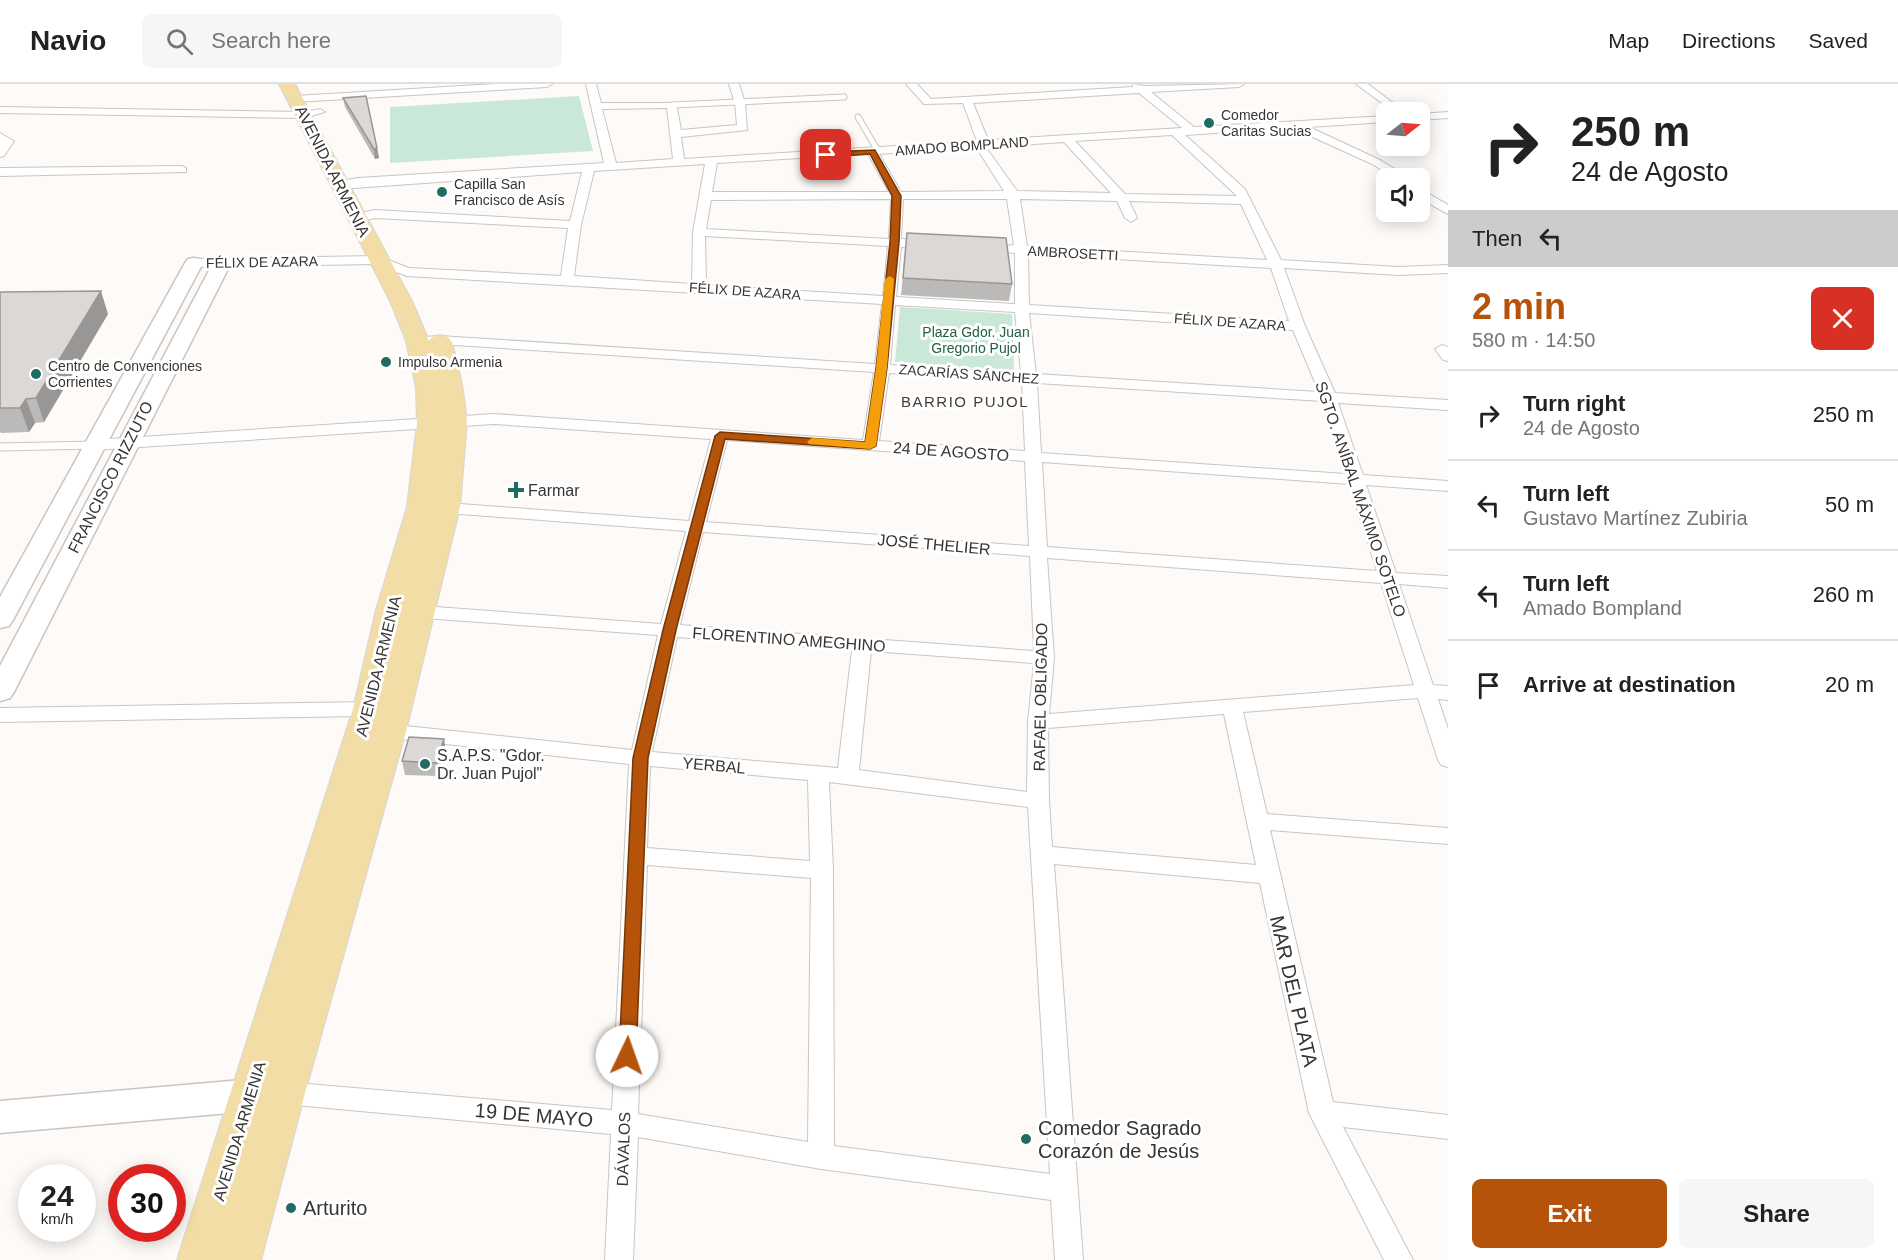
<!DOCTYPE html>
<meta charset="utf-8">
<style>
:root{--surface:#fff;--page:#f6f6f6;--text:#222;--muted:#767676;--line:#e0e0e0;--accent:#b45309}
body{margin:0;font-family:Helvetica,sans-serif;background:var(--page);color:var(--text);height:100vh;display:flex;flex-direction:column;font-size:22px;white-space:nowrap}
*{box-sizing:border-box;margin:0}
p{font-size:20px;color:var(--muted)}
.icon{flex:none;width:33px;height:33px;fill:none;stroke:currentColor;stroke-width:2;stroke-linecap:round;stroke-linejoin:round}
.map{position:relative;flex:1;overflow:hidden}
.side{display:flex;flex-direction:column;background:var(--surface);width:450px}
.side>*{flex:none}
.hud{background:#fff;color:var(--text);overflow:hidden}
.needle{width:39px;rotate:73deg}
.fabs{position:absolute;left:1376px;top:18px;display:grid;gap:12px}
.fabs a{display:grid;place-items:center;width:54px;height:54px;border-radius:9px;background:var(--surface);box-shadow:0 3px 15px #0003;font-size:30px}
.speed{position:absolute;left:18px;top:1080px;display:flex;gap:12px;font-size:30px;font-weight:700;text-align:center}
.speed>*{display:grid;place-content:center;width:78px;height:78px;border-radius:50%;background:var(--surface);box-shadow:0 3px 15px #0003;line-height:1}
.speed small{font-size:15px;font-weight:400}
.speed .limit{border:9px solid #d22;background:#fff;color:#111}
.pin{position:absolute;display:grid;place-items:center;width:51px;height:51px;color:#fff;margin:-26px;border-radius:12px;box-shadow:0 3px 9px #0006}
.me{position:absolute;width:66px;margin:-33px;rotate:3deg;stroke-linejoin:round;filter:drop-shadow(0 0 4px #0008)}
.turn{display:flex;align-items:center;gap:21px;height:126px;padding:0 24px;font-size:27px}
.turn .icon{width:78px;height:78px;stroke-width:2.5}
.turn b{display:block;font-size:42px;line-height:51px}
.then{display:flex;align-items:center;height:57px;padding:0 24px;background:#0003;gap:12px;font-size:22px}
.round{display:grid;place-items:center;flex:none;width:63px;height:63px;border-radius:9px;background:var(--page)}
.overview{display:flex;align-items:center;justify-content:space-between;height:102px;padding:0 24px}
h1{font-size:36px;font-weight:800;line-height:45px;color:var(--accent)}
.primary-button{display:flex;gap:12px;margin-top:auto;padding:12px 24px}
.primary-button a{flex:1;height:69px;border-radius:9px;background:var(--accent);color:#fff;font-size:24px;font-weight:800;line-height:69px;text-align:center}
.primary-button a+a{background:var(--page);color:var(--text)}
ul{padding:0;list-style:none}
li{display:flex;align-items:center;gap:18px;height:90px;padding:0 24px;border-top:2px solid var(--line)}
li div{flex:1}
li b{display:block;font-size:22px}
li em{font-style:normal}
header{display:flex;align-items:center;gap:36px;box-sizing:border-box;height:84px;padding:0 30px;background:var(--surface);border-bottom:2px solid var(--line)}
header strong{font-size:28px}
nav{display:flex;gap:33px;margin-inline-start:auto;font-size:21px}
.search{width:420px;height:54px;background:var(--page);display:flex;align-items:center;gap:15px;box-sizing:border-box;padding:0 21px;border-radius:9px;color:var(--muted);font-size:22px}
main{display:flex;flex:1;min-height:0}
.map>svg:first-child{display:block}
.green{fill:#c9e8d7}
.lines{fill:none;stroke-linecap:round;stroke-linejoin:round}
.lane-far1-casing{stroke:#c8c5c3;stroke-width:7}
.lane-casing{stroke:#c8c5c3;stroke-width:9}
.street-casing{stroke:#c8c5c3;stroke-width:2}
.secondary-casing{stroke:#c8c5c3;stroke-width:3}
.primary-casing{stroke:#d7d7d6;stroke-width:2}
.lane-far1{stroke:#fff;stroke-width:5}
.lane{stroke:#fff;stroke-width:7}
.street{fill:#fff;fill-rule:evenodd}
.secondary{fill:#fff;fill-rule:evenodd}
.primary{fill:#f2dda7;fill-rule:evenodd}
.wall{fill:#bcbab8}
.shaded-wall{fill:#999796}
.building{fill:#dbd8d6;stroke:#999796;stroke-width:1.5}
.route{fill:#b45309;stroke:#753606;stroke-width:1.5}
.slow{fill:#f59e0b}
.poi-dot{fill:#226b63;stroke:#fff;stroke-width:2}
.labels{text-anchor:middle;stroke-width:6;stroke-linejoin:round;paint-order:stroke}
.far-poi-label{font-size:14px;fill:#363534;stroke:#fff;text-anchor:start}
.far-street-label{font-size:14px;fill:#363534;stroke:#fff}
.far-park-label{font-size:14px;fill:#206045;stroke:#fff}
.far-neighbourhood-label{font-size:15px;letter-spacing:1.5px;fill:#403d3b;stroke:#fff}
.street-label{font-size:16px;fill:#363534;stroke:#fff}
.poi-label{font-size:16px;fill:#363534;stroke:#fff;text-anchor:start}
.near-street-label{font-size:20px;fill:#363534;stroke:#fff}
.near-poi-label{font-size:20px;fill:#363534;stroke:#fff;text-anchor:start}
</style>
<header>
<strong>Navio</strong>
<div class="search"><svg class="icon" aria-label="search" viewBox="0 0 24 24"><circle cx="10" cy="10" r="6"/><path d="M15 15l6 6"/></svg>Search here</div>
<nav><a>Map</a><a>Directions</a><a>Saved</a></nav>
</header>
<main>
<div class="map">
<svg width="1448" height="1176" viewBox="0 0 1448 1176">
<rect width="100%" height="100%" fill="#fdfaf7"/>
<g class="green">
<polygon points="579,12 593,67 390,79 390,23"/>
<polygon points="900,223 1012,230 1014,287 895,278"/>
</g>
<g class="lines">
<g class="lane-far1-casing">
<g id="lane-far1">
<polyline points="672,21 844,13"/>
<polyline points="858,33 878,67"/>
</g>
</g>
<g class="lane-casing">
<polyline id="lane" points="0,363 94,361"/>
</g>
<g class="street-casing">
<g id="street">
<polygon points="495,0 552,0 547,3 295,18 290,15 295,12"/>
<path d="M586 0H596L601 19H676L681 46 737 41 735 19 729 0H739L745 19 747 46 681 53 684 75 977 57 963 19 924 20 906 0H917L931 15 1133 3V0L1144 2 1244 0 1239 3 1151 8 1194 43 1386 32V38L1309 43 1380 76 1409 94H1395L1372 80 1293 44 1185 51 1245 105 1281 176 1398 183 1448 181V189L1398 191 1284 184 1305 242 1335 309 1448 316V326L1338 319 1363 391 1448 397V407L1366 401 1396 489 1448 492V504L1399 500 1433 601 1448 602V616L1438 615 1448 645V683L1441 681 1438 676 1418 614 1243 628 1267 730 1448 744V760L1270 746 1333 1018 1448 1031V1055L1343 1043 1413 1176H1384L1309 1029 1260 799 1054 780 1083 1176H1055L1051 1116 821 1085 638 1053 633 1176H605L611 1050 284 1020 275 1017 271 1009 275 1001 284 998 612 1026 629 680 390 654 383 652 364 632 0 638V624L369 618 376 620 396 641 632 666 658 551 409 533 402 531 400 527 402 523 409 521 661 540 686 447 434 428 428 427 426 423 428 419 434 418 689 437 711 355 494 340 94 366 86 361 94 356 494 330 863 356 874 288 440 260 424 261 417 257 424 253 440 252 875 280 882 220 407 192 376 180 194 183 187 179 194 175 378 172 409 184 561 192 568 144 375 134 356 138 350 134 352 131 375 126 570 137 582 88 339 105 333 101 335 98 358 94 604 79ZM1139 9 1182 44 988 56 973 19ZM667 24 673 75 616 79 602 25ZM1172 51 1237 112 1125 110 1075 57ZM1064 58 1111 109 1017 107 987 65 988 63ZM976 63 1004 107 901 108 879 70ZM868 70 889 108H712L717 79ZM705 80 693 148 692 200 574 192 581 141 594 87ZM891 115 889 155 706 145 711 116ZM903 115H1007L1014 161 1005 162 1004 165 1005 168 1015 169V220L896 213 901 163 933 165 939 161 933 157 901 155ZM1020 115 1117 117 1125 134 1131 138 1137 134 1129 117 1241 120 1267 176 1027 162ZM705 152 888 162 883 212 706 201ZM1028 170 1271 184 1289 237 1029 221ZM895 221 1015 228 1021 289 890 281ZM1029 229 1293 246 1319 308 1036 290ZM889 289 1022 298 1025 367 879 357ZM1037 299 1323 317 1346 390 1041 369ZM727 356 1025 377 1029 462 706 438ZM1042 378 1349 400 1377 487 1047 463ZM703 448 1030 472 1034 567 680 541ZM1047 474 1381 499 1414 601 1049 630 1054 574ZM677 553 852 566 838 684 652 668ZM871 567 1034 579 1028 638 1027 708 859 686ZM1224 630 1256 781 1052 763 1049 717 1048 644ZM650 682 808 696 810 777 647 764ZM829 698 1028 723 1050 1090 834 1062 833 786ZM647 781 811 794 808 1058 638 1030Z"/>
<polygon points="1356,0 1368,0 1405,28 1394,28"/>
<polygon points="0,23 303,28 320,25 325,28 303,34 0,29"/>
<polygon points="1448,28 1448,34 1419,36 1419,30"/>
<polygon points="0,49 14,57 4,72 0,73"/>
<polygon points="182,82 186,84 186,88 0,92 0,84"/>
<polygon points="1419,104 1448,121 1448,130 1419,114"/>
<polygon points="1442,261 1448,263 1448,277 1443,276 1435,265"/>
</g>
</g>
<g class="secondary-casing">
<g id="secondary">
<polygon points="194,174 200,175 203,179 13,536 9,542 0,544 0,513 185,179 188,175"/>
<polygon points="222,174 228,175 231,179 14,608 10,614 0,617 0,582 213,179 216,175"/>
<polygon points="264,994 277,999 282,1010 277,1021 264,1026 0,1049 0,1017"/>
</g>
</g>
<g class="primary-casing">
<polygon id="primary" points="279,0 295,0 412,217 429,257 432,253 440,251 448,253 452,258 462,300 467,337 460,423 406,647 305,1009 261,1176 177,1176 353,625 376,526 407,423 417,339 416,303 406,257 390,217"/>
</g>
<use href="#lane-far1" class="lane-far1"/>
<use href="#lane" class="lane"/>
<use href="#street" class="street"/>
<use href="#secondary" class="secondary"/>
<use href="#primary" class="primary"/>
</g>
<g class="wall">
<polygon points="343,14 377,64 379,74 375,75 345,23"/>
<polygon points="907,149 1012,200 1009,217 901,211"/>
<polygon points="0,208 108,230 44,338 35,339 29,348 1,349 0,347"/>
<polygon points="444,655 446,669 438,692 405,691 402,677"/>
</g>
<g class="shaded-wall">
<polygon points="377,64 379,74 375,75 374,65"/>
<polygon points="101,207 108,230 44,338 36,314"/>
<polygon points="26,315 35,339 29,348 20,324"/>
<polygon points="444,655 446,669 438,692 436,679"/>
</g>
<g class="building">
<polygon points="366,12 377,64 374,65 343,14"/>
<polygon points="907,149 1006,154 1012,200 903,194"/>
<polygon points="101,207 36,314 26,315 20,324 0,324 0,208"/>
<polygon points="409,653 444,655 436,679 402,677"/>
</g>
<polygon class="route" points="875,66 901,112 899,158 887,284 876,362 870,365 725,355 676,546 648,674 636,972 634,978 627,980 621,978 619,972 633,674 663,546 715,352 720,348 865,358 876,284 890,158 892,112 870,70 826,73 822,71 826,68"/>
<polygon class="slow" points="890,192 894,195 887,284 876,362 870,365 809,360 807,358 812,354 865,358 876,284 885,195"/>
<g class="poi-dot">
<circle cx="1209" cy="39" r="6"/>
<circle cx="442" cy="108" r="6"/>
<circle cx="386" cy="278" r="6"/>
<circle cx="36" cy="290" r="6"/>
<path d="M513 397h6v6h6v6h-6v6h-6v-6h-6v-6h6z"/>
<circle cx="425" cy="680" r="6"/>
<circle cx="1026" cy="1055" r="6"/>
<circle cx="291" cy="1124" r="6"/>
</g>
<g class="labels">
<g class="far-poi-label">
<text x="1221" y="36">Comedor<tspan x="1221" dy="16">Caritas Sucias</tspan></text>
<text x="454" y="105">Capilla San<tspan x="454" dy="16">Francisco de Asís</tspan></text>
<text x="398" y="283">Impulso Armenia</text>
<text x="48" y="287">Centro de Convenciones<tspan x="48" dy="16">Corrientes</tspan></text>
</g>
<g class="far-street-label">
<text transform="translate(962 62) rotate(-4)" y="5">AMADO BOMPLAND</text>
<text transform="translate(1073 169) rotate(3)" y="5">AMBROSETTI</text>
<text transform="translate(262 178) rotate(-1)" y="5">FÉLIX DE AZARA</text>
<text transform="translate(745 207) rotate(4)" y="5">FÉLIX DE AZARA</text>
<text transform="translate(1230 238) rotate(4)" y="5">FÉLIX DE AZARA</text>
<text transform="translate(969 290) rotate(4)" y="5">ZACARÍAS SÁNCHEZ</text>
</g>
<g class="far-park-label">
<text x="976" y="253">Plaza Gdor. Juan<tspan x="976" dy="16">Gregorio Pujol</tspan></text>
</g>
<g class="far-neighbourhood-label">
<text x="965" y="323">BARRIO PUJOL</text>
</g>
<g class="street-label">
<text transform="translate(333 87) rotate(63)" y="6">AVENIDA ARMENIA</text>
<text transform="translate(951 367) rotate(4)" y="6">24 DE AGOSTO</text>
<text transform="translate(110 393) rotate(-63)" y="6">FRANCISCO RIZZUTO</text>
<text transform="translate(1361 415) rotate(71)" y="6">SGTO. ANÍBAL MÁXIMO SOTELO</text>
<text transform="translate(934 460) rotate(5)" y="6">JOSÉ THELIER</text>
<text transform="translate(789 555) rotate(4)" y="6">FLORENTINO AMEGHINO</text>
<text transform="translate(378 582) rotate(-76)" y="6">AVENIDA ARMENIA</text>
<text transform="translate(1040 613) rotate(-89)" y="6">RAFAEL OBLIGADO</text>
<text transform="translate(714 681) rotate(5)" y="6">YERBAL</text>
<text transform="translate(239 1047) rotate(-73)" y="6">AVENIDA ARMENIA</text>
<text transform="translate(623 1065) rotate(-88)" y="6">DÁVALOS</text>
</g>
<g class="poi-label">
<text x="528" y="412">Farmar</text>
<text x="437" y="677">S.A.P.S. "Gdor.<tspan x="437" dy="18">Dr. Juan Pujol"</tspan></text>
</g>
<g class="near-street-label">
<text transform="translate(1294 907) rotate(77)" y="7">MAR DEL PLATA</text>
<text transform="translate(534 1031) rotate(5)" y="7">19 DE MAYO</text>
</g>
<g class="near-poi-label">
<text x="1038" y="1051">Comedor Sagrado<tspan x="1038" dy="23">Corazón de Jesús</tspan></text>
<text x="303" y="1131">Arturito</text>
</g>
</g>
</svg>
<div class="fabs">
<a><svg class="needle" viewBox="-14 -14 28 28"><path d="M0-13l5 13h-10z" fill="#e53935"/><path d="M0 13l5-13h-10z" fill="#767676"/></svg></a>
<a><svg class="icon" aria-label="sound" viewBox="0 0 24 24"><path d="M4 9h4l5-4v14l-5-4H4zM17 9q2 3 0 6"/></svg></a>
</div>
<div class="speed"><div>24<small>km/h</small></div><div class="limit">30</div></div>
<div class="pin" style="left:826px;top:71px;background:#d93025"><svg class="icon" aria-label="arrive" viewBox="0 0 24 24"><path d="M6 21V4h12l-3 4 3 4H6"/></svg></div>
<svg class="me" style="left:627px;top:972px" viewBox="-20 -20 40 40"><circle r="19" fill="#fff"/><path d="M0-13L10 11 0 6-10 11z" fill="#b45309"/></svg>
</div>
<section class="side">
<div class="hud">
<div class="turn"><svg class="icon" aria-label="right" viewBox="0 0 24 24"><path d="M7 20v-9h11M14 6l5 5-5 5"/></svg><div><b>250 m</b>24 de Agosto</div></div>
<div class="then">Then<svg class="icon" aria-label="left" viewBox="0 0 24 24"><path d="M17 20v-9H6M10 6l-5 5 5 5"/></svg></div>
</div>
<div class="overview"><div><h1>2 min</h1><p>580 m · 14:50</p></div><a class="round" style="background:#d93025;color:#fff"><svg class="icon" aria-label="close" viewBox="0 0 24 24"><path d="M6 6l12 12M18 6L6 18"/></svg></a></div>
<ul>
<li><svg class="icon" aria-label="right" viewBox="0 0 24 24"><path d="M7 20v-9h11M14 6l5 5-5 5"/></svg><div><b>Turn right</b><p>24 de Agosto</p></div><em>250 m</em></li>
<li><svg class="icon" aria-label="left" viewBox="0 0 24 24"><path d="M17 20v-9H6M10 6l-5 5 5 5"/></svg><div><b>Turn left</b><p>Gustavo Martínez Zubiria</p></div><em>50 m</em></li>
<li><svg class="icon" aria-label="left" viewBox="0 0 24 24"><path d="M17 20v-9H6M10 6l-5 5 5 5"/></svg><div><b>Turn left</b><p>Amado Bompland</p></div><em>260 m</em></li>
<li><svg class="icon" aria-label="arrive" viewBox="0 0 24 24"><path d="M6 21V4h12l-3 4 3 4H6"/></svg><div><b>Arrive at destination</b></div><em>20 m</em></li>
</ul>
<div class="primary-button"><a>Exit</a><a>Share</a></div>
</section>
</main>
